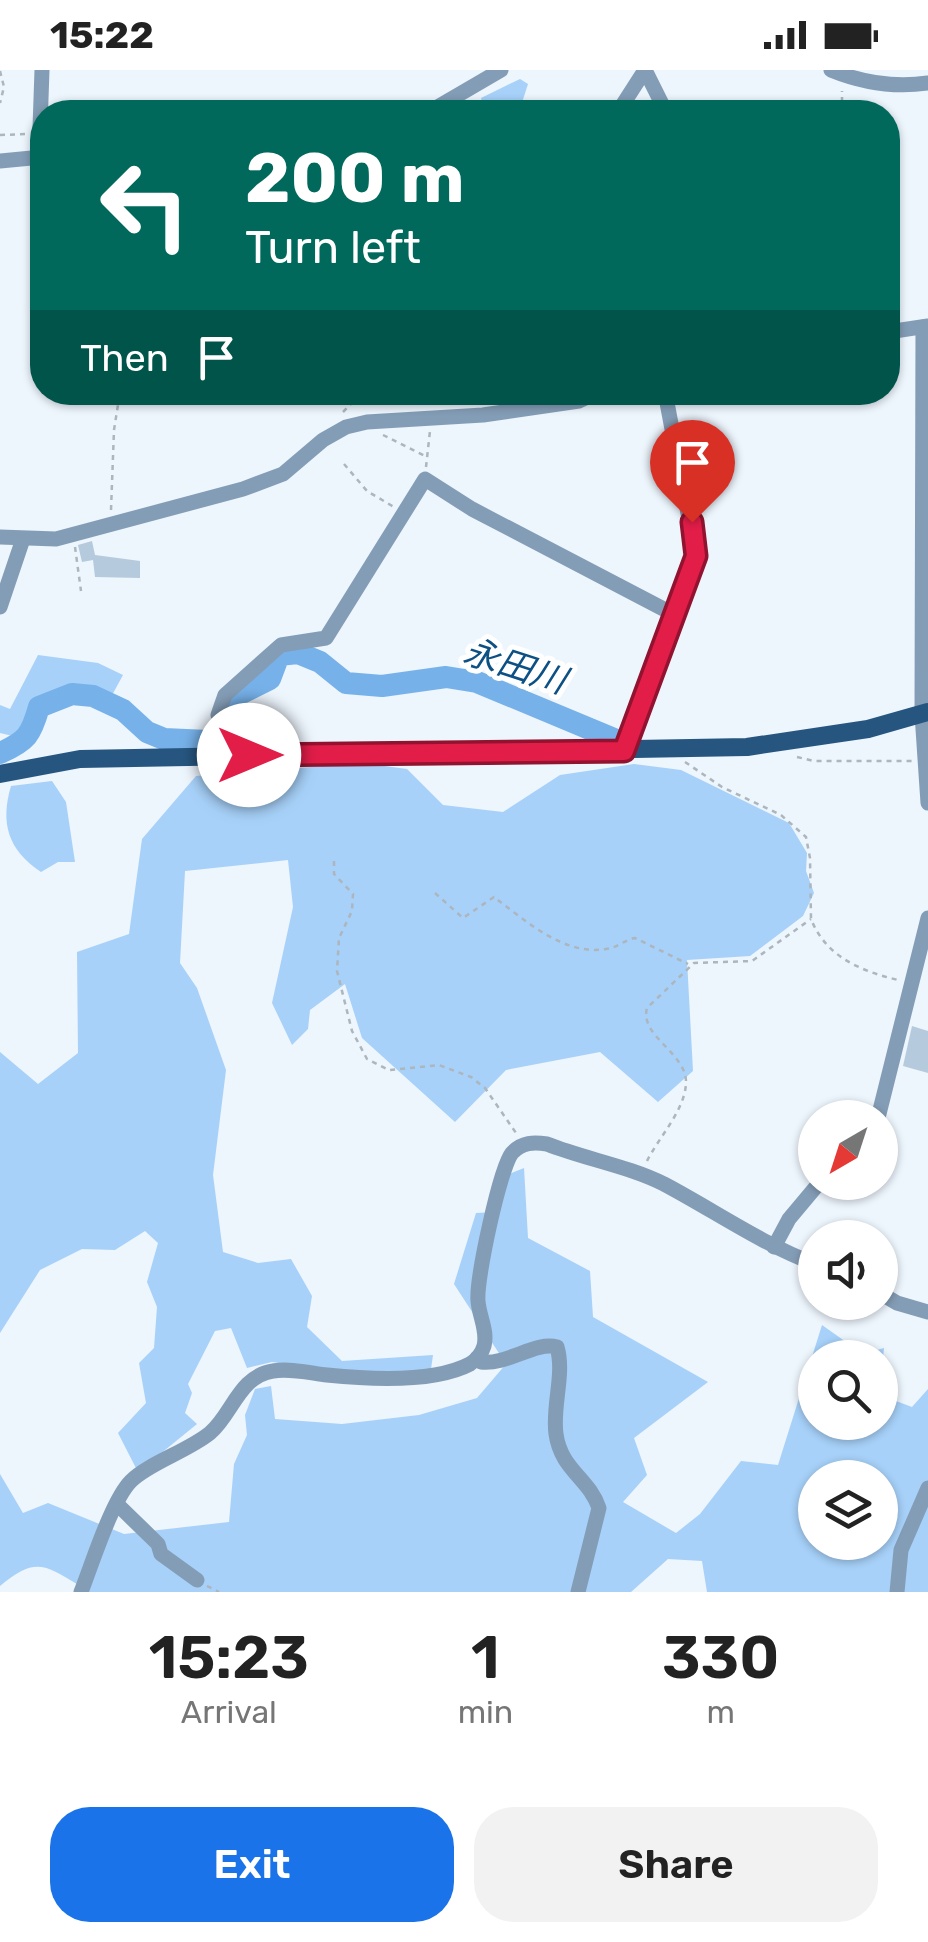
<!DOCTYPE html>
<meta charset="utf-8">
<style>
:root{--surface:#fff;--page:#f2f2f2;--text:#222;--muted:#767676;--accent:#1a73e8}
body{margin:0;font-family:Rubik,"Noto Sans JP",sans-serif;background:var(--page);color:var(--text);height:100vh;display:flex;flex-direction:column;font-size:38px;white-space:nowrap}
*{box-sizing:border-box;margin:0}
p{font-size:32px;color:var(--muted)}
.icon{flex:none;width:55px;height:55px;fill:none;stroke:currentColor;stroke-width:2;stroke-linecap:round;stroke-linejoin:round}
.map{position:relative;height:1522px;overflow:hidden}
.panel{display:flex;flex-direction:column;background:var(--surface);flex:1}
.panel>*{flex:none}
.banner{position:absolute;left:30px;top:30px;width:870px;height:305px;border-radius:40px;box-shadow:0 2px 8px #0004;background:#00695c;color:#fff;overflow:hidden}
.needle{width:65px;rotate:219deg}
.tools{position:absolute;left:798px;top:1030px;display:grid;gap:20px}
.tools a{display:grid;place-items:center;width:100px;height:100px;border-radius:50%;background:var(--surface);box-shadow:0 2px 8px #0004;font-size:50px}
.pin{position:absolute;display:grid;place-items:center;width:85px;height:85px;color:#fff;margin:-102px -42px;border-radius:50% 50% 50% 0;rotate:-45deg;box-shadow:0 0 10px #0007}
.pin .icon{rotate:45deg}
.me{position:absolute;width:110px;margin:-55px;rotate:90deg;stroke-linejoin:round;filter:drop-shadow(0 0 8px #0008)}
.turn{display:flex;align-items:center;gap:35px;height:210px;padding:0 50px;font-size:45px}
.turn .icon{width:130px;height:130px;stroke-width:2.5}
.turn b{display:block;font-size:70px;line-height:85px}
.then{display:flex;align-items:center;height:95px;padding:0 50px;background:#0003;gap:20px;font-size:38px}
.eta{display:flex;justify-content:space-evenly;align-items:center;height:170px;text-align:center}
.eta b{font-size:60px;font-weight:600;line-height:70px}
.primary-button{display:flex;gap:20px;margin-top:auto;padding:20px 50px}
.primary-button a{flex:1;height:115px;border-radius:40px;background:var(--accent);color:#fff;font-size:40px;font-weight:600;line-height:115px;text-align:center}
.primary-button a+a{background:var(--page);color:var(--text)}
.status{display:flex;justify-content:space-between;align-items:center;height:70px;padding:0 50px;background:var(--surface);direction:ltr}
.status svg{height:28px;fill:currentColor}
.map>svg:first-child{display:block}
.green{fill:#a7d1f9;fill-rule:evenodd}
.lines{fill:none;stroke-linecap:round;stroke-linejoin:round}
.river{stroke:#76b1e9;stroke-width:22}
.building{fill:#b6cadd}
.path{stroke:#adb5bd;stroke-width:2.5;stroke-dasharray:5 5;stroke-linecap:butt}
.minor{stroke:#849db6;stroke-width:15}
.major{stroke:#265680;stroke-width:18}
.route-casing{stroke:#92132f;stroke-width:25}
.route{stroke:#e11d48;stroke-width:18}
.labels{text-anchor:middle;stroke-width:10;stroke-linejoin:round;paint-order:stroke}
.water-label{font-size:35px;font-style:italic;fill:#0d5084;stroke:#fff}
</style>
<div class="status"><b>15:22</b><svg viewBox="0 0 49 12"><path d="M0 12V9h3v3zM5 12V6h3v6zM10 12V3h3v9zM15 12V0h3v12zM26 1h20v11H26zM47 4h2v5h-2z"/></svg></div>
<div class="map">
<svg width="928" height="1522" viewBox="0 0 928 1522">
<rect width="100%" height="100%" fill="#edf5fd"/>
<g class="green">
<polygon points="520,9 528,14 519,42 484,42 481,28"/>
<path d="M38 585 98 593 123 605 111 627C85 618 51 611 32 637 25 645 22 658 17 667L0 663V635L10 639Z"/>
<polygon points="362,693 407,699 443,735 503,742 560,705 634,694 681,700 789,753 807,783 806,801 814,823 803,846 750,886 687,890 693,1001 658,1032 600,982 506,1000 455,1052 362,968 345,914 310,940 308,959 292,975 272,933 293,837 288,790 185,801 180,893 197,918 226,1000 213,1105 223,1182 258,1193 291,1189 312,1226 307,1257 342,1291 433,1285 431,1299 379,1306 272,1292 247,1298 231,1258 215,1261 188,1314 192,1323 185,1343 197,1354 138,1402 118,1363 146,1333 139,1293 154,1278 157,1237 147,1212 158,1173 145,1161 115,1180 82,1179 40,1200 0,1263 0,982 38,1014 78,983 77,882 129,864 142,769 196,706"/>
<path d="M52 711 66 732 75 792H58L41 802C8 780 0 753 11 716Z"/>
<path d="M524 1098 528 1168 590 1201 593 1247 708 1312 634 1368 647 1405 623 1432 676 1463 700 1444 741 1391 778 1395 822 1255 863 1284 884 1278 880 1321V1288H815V1352H880V1325L912 1337 928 1319V1522H707L702 1491 668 1489 631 1522H79L80 1516C44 1494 35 1487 0 1516V1404L23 1443 48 1433 124 1464 229 1452 234 1394 247 1365 245 1345 255 1319 271 1316 275 1349 342 1354 419 1345 477 1328 506 1294 454 1214 476 1143 497 1142 507 1105ZM815 1408H880V1472H815Z"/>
</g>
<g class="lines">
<path class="river" d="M0 683C27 671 31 665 39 637L72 624 93 626 123 640 147 662 164 669 208 671 221 663 233 646 238 625 270 609 279 585 298 583 320 592 346 613 382 616 446 607 477 612 621 672"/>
</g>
<g class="building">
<polygon points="92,471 95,485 140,491 140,508 95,507 93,490 82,492 78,475"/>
<polygon points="912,956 928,961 928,1003 903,996"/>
</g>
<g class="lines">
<g class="path">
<polyline points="0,1 4,17 0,33"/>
<polyline points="842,42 842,21"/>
<polyline points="0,65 27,64"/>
<polyline points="343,342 363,322"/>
<polyline points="383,365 427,387"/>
<polyline points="344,394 367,421 394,437"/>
<polyline points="426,397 430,361"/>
<polyline points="111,440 114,360 120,322"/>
<polyline points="75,477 81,521"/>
<polyline points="797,687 814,691 913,691"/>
<path d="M685 692 722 717 781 745 806 767 810 788 811 849C826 887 861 901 898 910"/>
<polyline points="334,791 334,804 353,824 352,841 339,868 337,901 352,961 367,989 389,1000 439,995 471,1007 485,1018 516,1063"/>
<path d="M435 823 463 848 494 827C526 851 564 886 606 879 617 878 624 870 635 868L688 894"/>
<path d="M647 1091C659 1067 685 1040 686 1013 687 983 639 966 647 938L694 893 752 891 811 849"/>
<polyline points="207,1516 219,1522"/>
</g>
<g class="minor">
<polyline points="645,0 666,42"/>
<path d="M831 0C863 13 894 18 928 13"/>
<polyline points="429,42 501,0"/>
<polyline points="618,42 645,0"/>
<polyline points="39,87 42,0"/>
<polyline points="0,91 42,87"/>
<polyline points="923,257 922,644 928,733"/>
<polyline points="888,262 928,256"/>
<polyline points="0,467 56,469 243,419 283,404 323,370 346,357 367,352 483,345 579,331 598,322"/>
<polyline points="0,537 23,469"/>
<polyline points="624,681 696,486 665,322"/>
<path d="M249 685C241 656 248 659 218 645L225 625 281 575 326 568 425 409 472 439 675 545"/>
<polyline points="878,1048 928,848"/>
<polyline points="774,1177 789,1149 820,1112"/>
<polyline points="880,1223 897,1233 928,1242"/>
<path d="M477 1288 481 1292C508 1295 535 1271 557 1277 565 1304 552 1336 556 1364 561 1400 589 1408 599 1438L578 1522"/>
<polyline points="117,1434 158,1474 161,1484 197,1510"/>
<path d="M81 1522C92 1494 112 1430 131 1411 149 1393 188 1381 210 1363 232 1345 239 1306 273 1301 290 1298 310 1303 327 1305 366 1309 434 1313 470 1294 476 1290 482 1283 484 1276 488 1261 479 1246 478 1231 476 1209 500 1098 512 1083 522 1072 534 1072 547 1074 585 1089 628 1096 664 1114 715 1141 760 1173 815 1194"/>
<polyline points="897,1522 901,1480 928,1418"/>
</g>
<polyline class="major" points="0,704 80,689 747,677 868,659 928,642"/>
</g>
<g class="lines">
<g class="route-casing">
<polyline id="route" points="249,685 624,681 696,486 692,452"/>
</g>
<use href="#route" class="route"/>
</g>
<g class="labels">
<g class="water-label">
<text transform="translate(515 596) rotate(18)" y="12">永田川</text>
</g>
</g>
</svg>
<div class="tools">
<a><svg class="needle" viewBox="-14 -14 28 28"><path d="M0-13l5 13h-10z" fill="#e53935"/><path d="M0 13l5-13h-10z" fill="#767676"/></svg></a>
<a><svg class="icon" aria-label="sound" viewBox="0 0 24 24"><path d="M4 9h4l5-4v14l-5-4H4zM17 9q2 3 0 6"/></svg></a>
<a><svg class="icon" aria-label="search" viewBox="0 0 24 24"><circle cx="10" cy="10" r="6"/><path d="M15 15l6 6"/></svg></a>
<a><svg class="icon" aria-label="layers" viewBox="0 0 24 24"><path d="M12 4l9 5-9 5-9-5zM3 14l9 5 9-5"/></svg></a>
</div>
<div class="pin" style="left:692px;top:452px;background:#d93025"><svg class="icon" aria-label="arrive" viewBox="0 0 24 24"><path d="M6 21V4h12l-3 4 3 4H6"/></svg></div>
<svg class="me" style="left:249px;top:685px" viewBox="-20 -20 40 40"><circle r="19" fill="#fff"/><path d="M0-13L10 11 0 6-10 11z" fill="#e11d48"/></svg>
<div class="banner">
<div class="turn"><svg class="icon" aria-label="left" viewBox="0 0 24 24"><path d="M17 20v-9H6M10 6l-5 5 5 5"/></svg><div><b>200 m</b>Turn left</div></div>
<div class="then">Then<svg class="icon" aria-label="arrive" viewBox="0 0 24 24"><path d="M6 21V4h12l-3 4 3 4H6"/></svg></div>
</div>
</div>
<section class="panel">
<div class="eta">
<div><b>15:23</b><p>Arrival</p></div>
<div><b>1</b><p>min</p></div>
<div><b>330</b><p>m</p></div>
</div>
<div class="primary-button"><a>Exit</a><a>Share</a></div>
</section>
